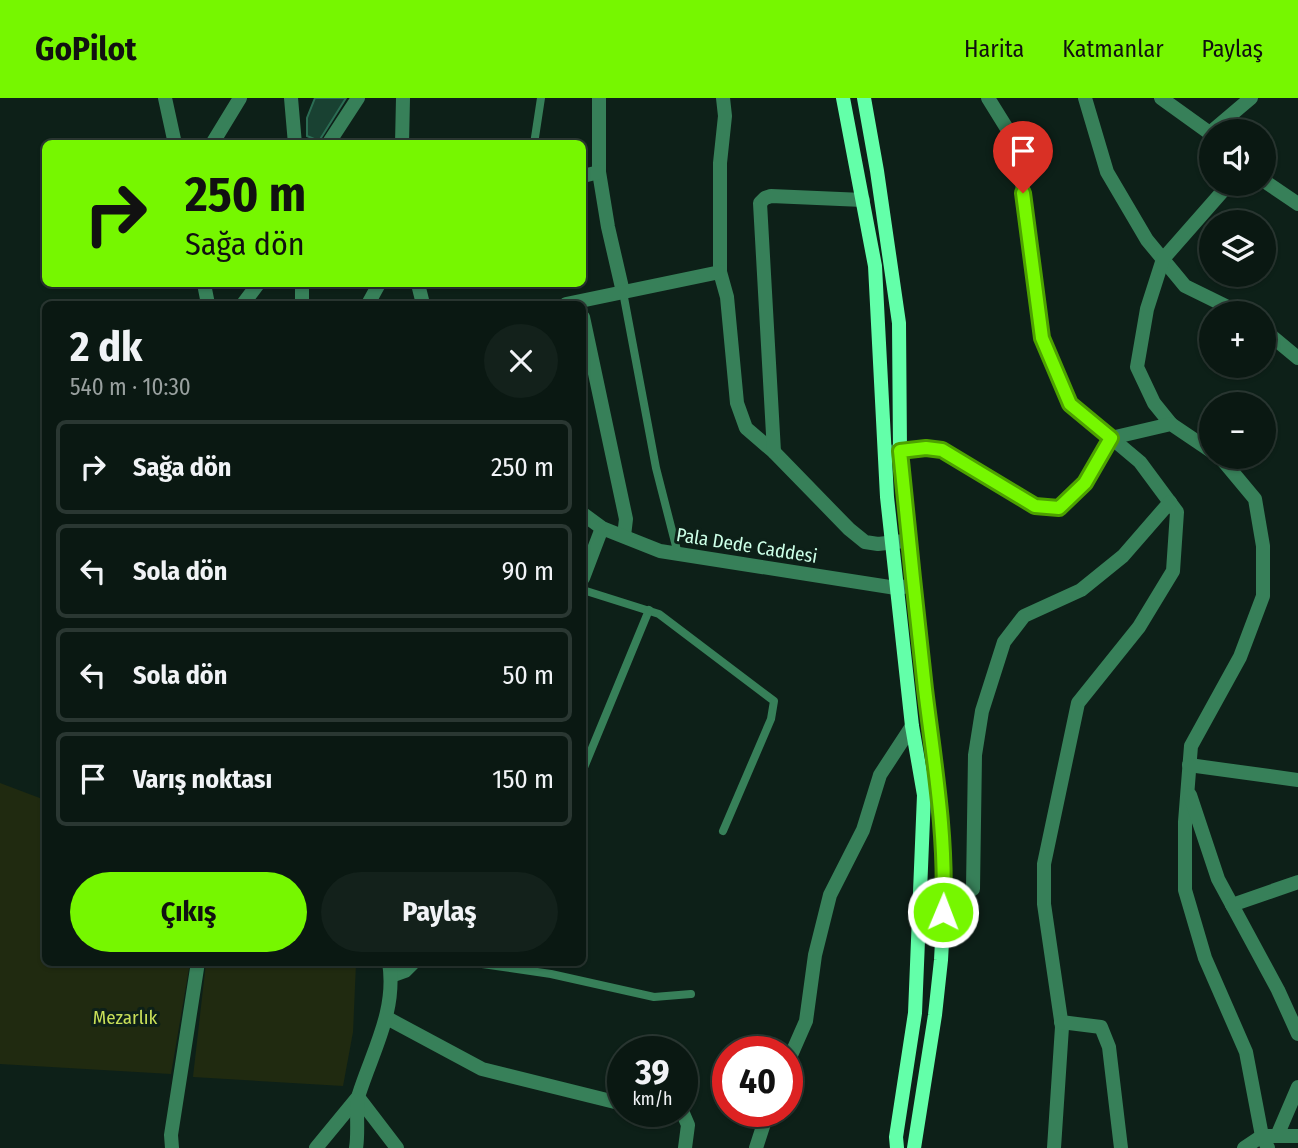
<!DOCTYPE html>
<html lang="tr">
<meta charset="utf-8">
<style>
:root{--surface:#0a1812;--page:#13211b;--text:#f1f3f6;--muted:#99a09f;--line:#2a3732;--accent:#76f700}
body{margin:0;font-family:"Fira Sans Condensed",sans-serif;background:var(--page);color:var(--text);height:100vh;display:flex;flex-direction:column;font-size:26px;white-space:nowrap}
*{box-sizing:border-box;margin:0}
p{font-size:23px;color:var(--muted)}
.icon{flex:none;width:38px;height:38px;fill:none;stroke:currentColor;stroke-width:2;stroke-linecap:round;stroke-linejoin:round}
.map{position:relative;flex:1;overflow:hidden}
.drawer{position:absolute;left:42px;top:203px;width:544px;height:665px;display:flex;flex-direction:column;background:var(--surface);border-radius:10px;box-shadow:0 2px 5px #0004,0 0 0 2px var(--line)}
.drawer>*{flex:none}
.hud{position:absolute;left:42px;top:42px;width:544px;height:147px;border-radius:10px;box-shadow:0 2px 5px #0004,0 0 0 2px var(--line);background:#76f700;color:#111;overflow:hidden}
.controls{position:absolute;left:1199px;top:21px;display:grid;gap:14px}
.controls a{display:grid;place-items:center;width:77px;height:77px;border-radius:50%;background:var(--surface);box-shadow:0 2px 5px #0004,0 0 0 2px var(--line);font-size:35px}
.speed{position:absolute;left:607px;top:938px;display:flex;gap:14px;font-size:35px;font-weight:700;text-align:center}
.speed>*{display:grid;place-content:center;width:91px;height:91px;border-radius:50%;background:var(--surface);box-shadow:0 2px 5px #0004,0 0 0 2px var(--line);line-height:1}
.speed small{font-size:18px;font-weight:400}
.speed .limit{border:10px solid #d22;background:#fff;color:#111}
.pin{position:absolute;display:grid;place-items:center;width:60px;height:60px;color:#fff;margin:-72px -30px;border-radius:50% 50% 50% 0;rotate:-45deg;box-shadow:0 0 7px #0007}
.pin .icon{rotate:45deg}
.me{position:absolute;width:77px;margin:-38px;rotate:1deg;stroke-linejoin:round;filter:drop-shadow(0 0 5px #0008)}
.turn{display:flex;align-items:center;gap:24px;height:147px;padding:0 28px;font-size:32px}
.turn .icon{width:91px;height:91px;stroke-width:2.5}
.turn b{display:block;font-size:49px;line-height:60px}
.round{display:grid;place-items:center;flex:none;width:74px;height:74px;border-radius:37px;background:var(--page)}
.headline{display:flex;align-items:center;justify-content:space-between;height:119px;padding:0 28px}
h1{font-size:42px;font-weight:700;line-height:52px}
.action{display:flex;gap:14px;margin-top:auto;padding:14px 28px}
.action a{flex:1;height:80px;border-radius:42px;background:var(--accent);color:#111;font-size:28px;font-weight:700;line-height:80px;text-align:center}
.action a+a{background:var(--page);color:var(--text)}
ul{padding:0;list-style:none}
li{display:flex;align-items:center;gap:21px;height:94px;margin:0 14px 10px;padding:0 14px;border:4px solid var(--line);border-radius:10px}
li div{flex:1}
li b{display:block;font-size:26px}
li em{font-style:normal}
header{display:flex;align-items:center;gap:42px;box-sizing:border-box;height:98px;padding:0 35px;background:var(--accent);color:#111}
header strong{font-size:33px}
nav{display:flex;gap:38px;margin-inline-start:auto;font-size:24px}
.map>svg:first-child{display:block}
.green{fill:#202a10}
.building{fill:#194132;stroke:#2b6d54;stroke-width:2}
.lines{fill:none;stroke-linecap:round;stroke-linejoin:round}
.lane{stroke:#378059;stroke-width:8}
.street{stroke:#378059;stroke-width:14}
.secondary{stroke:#63ffa9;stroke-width:14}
.route-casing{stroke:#4da100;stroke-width:18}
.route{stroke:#76f700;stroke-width:12}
.labels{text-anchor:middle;stroke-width:6;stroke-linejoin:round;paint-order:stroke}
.street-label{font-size:19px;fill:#ccffe7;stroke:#0d2018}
.park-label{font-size:19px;fill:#c8df58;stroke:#0d2018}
</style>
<header>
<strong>GoPilot</strong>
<nav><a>Harita</a><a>Katmanlar</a><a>Paylaş</a></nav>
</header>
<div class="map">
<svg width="1298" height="1050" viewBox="0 0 1298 1050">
<rect width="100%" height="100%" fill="#0d2018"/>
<g class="green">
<polygon points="0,685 45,702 46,864 190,865 171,976 0,966"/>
<polygon points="206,865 356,865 353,934 343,988 193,979"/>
</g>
<polygon class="building" points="315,0 346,0 319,43 307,38 307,20"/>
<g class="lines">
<g class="lane">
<polyline points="534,46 541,0"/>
<polyline points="623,194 656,370 678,456"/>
<polyline points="583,492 659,516 774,603 771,621 723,733"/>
<polyline points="583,672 649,512"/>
<polyline points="468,864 551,876 654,899 691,896"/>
</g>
<g class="street">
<polyline points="165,0 175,46"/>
<polyline points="291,0 295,46"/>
<polyline points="599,0 599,74 608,129 623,194"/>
<polyline points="723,0 725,18 720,65 720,174 727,199 737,305 746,330 774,354 849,431 865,444 878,446 904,443"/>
<polyline points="988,0 1019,50 1025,117 1042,240 1071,306 1140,364 1177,414 1173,473 1139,529 1078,605 1044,766 1044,806 1062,929 1054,1050"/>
<polyline points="1085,0 1107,74 1147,142 1185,188 1240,215"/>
<polyline points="1161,0 1211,36"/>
<polyline points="1212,33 1251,0"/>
<polyline points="212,46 240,0"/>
<polyline points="328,46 358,0"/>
<polyline points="402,46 403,0"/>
<polyline points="583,78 599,74"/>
<polyline points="1264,83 1298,106"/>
<polyline points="204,186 208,206"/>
<polyline points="302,186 302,206"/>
<polyline points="418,186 423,206"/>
<polyline points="243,206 258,186"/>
<polyline points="368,206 379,186"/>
<polyline points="566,206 720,174"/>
<polyline points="583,219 626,421 624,438"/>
<polyline points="1264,232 1298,260"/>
<polyline points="1171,326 1154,305 1137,269 1147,211 1163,161 1229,86"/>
<polyline points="774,354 760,105 765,100 771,98 863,102"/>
<polyline points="889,354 926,350 942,352 1035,408 1059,410 1085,385 1111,340 1171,326 1211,353"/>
<polyline points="1220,359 1255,401 1263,448 1263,498 1240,559 1191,648 1185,724 1185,792 1205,860 1246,954 1262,1038 1268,1050"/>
<polyline points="583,416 602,430 660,453 896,490 909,488"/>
<polyline points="583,480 602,430"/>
<polyline points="1189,667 1298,682"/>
<polyline points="1190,697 1218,781 1278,892 1298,936"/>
<polyline points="973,791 975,657 982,613 1004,544 1024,518 1081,492 1123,458 1170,404"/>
<polyline points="1232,807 1298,784"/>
<polyline points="391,878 405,873 414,864"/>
<polyline points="387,920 482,971 623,1006"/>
<polyline points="1061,924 1101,929 1109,949 1121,1050"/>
<polyline points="788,964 806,923 815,857 830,797 863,732 880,677 912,628"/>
<polyline points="682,1013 688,1027 685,1050"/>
<polyline points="1277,1038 1298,989"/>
<polyline points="172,1050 171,1037 198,864"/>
<polyline points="316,1050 358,999 397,1050"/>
<path d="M356 1050C359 1034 355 1010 359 996 373 952 397 912 389 864"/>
<polyline points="756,1050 768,1013"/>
<polyline points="1244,1050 1262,1038 1298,1038"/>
</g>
<g class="secondary">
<polyline points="843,0 875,168 887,399 912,628 924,697 915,915 896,1039 897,1050"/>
<polyline points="864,0 877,73 899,225 900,353 913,488 940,719 945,790 941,862 935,917 914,1050"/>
</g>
</g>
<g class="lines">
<g class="route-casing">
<path id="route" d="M943 814C947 739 934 665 925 591 916 512 908 432 900 353L926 350 942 352 1035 408 1059 410 1085 385 1111 340 1070 306 1042 240 1023 95"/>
</g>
<use href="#route" class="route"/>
</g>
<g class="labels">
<g class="street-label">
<text transform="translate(747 447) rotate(9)" y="7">Pala Dede Caddesi</text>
</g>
<g class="park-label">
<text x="125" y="926">Mezarlık</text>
</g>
</g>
</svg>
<div class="controls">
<a><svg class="icon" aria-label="sound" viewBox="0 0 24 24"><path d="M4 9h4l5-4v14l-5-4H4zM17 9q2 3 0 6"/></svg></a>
<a><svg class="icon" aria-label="layers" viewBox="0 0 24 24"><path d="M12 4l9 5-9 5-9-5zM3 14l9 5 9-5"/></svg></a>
<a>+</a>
<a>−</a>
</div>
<div class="speed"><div>39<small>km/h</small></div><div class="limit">40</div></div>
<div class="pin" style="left:1023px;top:95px;background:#d93025"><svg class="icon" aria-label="arrive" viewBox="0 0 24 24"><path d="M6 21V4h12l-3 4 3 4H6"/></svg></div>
<svg class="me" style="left:943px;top:814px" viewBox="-20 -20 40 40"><circle r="17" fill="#76f700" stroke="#fff" stroke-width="3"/><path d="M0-11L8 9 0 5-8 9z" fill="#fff"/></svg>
<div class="hud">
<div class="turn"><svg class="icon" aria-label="right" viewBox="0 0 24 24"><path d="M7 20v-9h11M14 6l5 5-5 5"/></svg><div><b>250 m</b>Sağa dön</div></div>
</div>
<section class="drawer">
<div class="headline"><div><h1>2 dk</h1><p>540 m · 10:30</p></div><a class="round"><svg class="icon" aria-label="close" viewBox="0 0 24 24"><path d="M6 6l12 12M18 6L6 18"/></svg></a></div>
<ul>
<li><svg class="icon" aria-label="right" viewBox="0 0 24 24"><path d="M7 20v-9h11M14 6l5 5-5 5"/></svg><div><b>Sağa dön</b></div><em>250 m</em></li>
<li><svg class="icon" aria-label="left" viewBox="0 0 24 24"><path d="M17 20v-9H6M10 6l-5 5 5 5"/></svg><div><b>Sola dön</b></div><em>90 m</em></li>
<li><svg class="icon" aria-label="left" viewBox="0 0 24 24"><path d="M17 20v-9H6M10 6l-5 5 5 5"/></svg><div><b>Sola dön</b></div><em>50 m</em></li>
<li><svg class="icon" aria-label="arrive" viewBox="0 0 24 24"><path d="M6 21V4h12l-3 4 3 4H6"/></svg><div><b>Varış noktası</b></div><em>150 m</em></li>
</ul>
<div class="action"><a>Çıkış</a><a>Paylaş</a></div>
</section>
</div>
